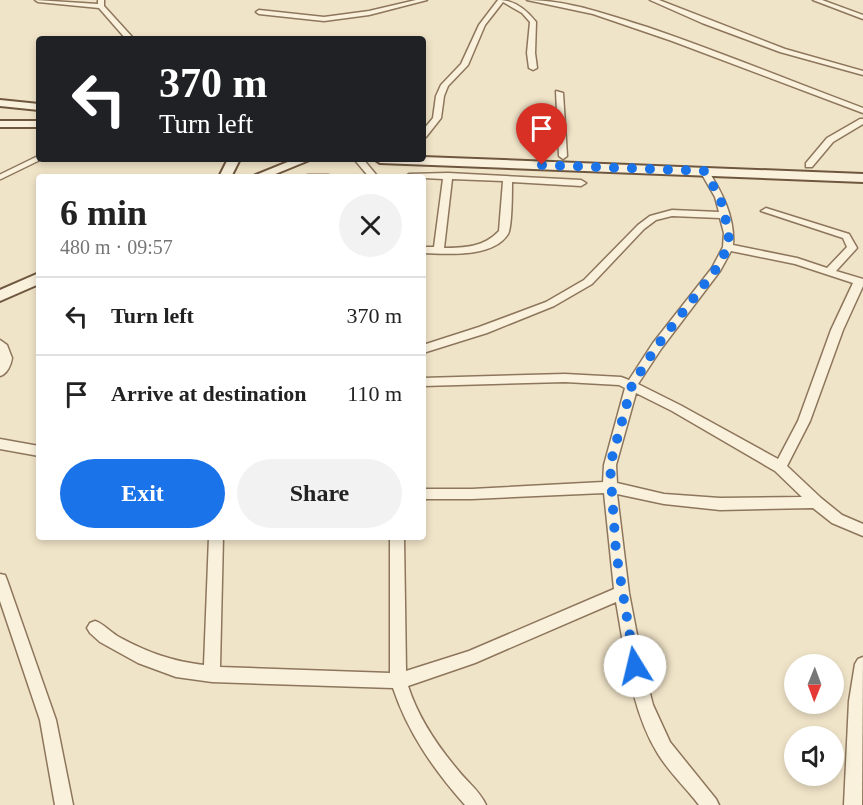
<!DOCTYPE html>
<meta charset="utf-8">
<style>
:root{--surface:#fff;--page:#f2f2f2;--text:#222;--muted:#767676;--line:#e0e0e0;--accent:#1a73e8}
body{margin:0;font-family:Georgia,serif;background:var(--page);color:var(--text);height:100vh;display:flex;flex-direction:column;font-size:22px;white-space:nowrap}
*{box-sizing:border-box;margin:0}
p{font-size:20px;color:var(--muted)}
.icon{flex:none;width:33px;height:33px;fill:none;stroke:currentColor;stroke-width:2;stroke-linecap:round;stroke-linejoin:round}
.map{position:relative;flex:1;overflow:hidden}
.sheet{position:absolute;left:36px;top:174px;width:390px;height:366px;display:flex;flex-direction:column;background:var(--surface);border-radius:6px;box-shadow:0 3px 9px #0003}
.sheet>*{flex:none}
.top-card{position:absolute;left:36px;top:36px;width:390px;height:126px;border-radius:6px;box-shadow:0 3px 9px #0003;background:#202124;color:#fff;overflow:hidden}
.needle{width:39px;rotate:181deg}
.buttons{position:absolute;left:784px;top:654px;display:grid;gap:12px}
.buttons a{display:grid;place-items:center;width:60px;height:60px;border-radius:50%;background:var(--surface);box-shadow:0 3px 9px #0003;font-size:30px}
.pin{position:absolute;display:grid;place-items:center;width:51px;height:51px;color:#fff;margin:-62px -26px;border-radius:50% 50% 50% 0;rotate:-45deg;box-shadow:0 0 6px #0007}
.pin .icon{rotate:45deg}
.me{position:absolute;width:66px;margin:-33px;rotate:351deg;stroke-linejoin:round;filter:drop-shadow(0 0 4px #0008)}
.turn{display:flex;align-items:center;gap:21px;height:126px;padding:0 24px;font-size:27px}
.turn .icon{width:78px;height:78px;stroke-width:2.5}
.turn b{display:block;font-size:42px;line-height:51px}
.round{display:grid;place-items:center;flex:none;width:63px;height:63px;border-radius:32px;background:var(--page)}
.overview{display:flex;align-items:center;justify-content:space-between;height:102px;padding:0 24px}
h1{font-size:36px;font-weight:700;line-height:45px}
.button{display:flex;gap:12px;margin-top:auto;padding:12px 24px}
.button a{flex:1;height:69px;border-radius:36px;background:var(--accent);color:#fff;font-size:24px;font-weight:700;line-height:69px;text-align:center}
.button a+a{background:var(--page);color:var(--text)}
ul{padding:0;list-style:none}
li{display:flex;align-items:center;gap:18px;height:78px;padding:0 24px;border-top:2px solid var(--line)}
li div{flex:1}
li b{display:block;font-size:22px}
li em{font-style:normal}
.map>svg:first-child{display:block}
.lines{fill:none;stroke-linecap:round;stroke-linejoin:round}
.lane-casing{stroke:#8d765c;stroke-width:7}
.street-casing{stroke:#8d765c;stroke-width:3}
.secondary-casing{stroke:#6f573f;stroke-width:4}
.lane{stroke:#faf1dc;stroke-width:4.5}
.street{fill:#faf1dc;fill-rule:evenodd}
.secondary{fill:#faf1dc;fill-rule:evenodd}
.route{stroke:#1a73e8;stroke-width:10;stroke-dasharray:0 18}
</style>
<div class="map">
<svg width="863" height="805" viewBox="0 0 863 805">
<rect width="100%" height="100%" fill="#f0e4c8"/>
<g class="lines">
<g class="lane-casing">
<g id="lane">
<polyline points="0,177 39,158"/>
<polyline points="308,177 328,177"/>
</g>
</g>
<g class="street-casing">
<g id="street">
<polygon points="35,0 98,4 98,0 104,0 104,6 134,39 126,39 99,8 38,2"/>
<polygon points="416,0 427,0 369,15 324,21 259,14 256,12 259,10 324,17 369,11"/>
<path d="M498 0C514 0 526 9 536 22L535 53 537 68 533 70 529 68 527 53 530 22 522 13 503 2 485 25 468 65 448 86 444 96 441 118 426 137 423 138V130L433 118 436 96 441 85 461 64 479 25Z"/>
<path d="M527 0C568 0 608 15 647 27 720 52 791 81 863 108V113L672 41 593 14Z"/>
<polygon points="650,0 659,0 785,49 863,71 863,75 780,52 702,23"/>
<polygon points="813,0 822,0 863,15 863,19"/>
<polygon points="556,91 563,93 567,156 563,159 559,156"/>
<polygon points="860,119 863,119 863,124 833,142 812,167 806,167 806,163 827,138"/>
<polygon points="354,159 363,159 378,177 369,177"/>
<path d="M704 168 707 169C722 192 735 217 733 245L797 258 827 268 847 247 843 238 761 211 766 208 769 209 849 234 857 248 836 271 863 279V286L843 330 810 421 787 466 821 498 842 515 863 524V536L832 523 813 508 720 510 664 504 617 494 629 593 643 666 653 705 670 742 716 799 719 805H699C686 788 669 772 658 754 631 710 625 652 616 602L475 663 408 686C418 717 436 744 457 769 466 781 480 791 486 805H465C434 770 408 733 393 688L212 682 176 677 138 663 100 642 90 633 87 628 90 623 95 621C104 624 110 632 119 637 149 653 171 661 204 665L209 537H223L220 667 390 673V537H404L406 671 469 651 614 589 604 493 472 499H423V489H472L603 482 604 465 625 388 619 385 565 382 423 386V378L565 374 621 377 629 380 653 343 712 268 723 247 724 233 720 218 672 216 656 220 644 229 592 284 554 306 487 333 423 353V345L479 327 546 302 584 280 638 225 650 216 672 210 719 212 715 197 700 171ZM731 251 795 264 853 283 831 330 798 421 778 459 680 405 638 384 661 349 720 271ZM636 393 672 411 775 471 802 497 720 498 664 494 617 483 616 465Z"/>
<path d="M448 173 581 180 586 183 581 186 512 182C512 192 512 227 508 234 493 258 447 254 423 253V247H434L443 179 405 177 409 174ZM452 179 503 181 499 231C484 247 465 248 444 248Z"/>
<path d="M0 340 7 345 12 358C11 365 7 374 0 376Z"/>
<polygon points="0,439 39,446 39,456 0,449"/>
<polygon points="0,574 5,575 7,580 56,720 73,805 55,805 40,720 0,601"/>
<polygon points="863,657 862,805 844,805 849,701 855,664 858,659"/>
</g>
</g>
<g class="secondary-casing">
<g id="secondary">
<polygon points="0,100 39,104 39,110 0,106"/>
<rect x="0" y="121" width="39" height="6"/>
<polygon points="423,157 863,174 863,182 380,163 374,159 423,159"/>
<polygon points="228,159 240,159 231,177 219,177"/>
<polygon points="295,159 312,159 268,177 251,177"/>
<polygon points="39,273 39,284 0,301 0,290"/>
</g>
</g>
<use href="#lane" class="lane"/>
<use href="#street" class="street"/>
<use href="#secondary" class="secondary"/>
</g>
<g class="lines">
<polyline class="route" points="542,165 704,171 720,197 729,233 728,247 716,269 657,346 632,385 610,465 616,552 635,666"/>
</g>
</svg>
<div class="buttons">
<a><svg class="needle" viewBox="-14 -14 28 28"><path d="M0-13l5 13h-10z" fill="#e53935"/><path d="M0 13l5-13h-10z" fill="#767676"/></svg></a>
<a><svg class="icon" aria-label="sound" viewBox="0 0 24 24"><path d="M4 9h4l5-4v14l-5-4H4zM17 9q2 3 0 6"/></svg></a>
</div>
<div class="pin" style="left:542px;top:165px;background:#d93025"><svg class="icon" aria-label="arrive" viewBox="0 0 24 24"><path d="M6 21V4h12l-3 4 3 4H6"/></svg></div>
<svg class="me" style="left:635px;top:666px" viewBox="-20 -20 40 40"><circle r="19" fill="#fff"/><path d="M0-13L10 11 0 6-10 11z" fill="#1a73e8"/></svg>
<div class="top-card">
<div class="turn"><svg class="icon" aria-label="left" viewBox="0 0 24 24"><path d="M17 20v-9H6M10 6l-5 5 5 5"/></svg><div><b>370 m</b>Turn left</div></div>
</div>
<section class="sheet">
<div class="overview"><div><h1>6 min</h1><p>480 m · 09:57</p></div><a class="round"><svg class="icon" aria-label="close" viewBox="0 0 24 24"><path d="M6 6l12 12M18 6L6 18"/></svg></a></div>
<ul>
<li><svg class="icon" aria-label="left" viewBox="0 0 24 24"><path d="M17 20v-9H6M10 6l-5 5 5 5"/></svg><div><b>Turn left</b></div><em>370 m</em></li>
<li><svg class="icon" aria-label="arrive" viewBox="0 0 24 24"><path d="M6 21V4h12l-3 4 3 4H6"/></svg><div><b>Arrive at destination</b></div><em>110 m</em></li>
</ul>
<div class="button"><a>Exit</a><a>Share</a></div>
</section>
</div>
